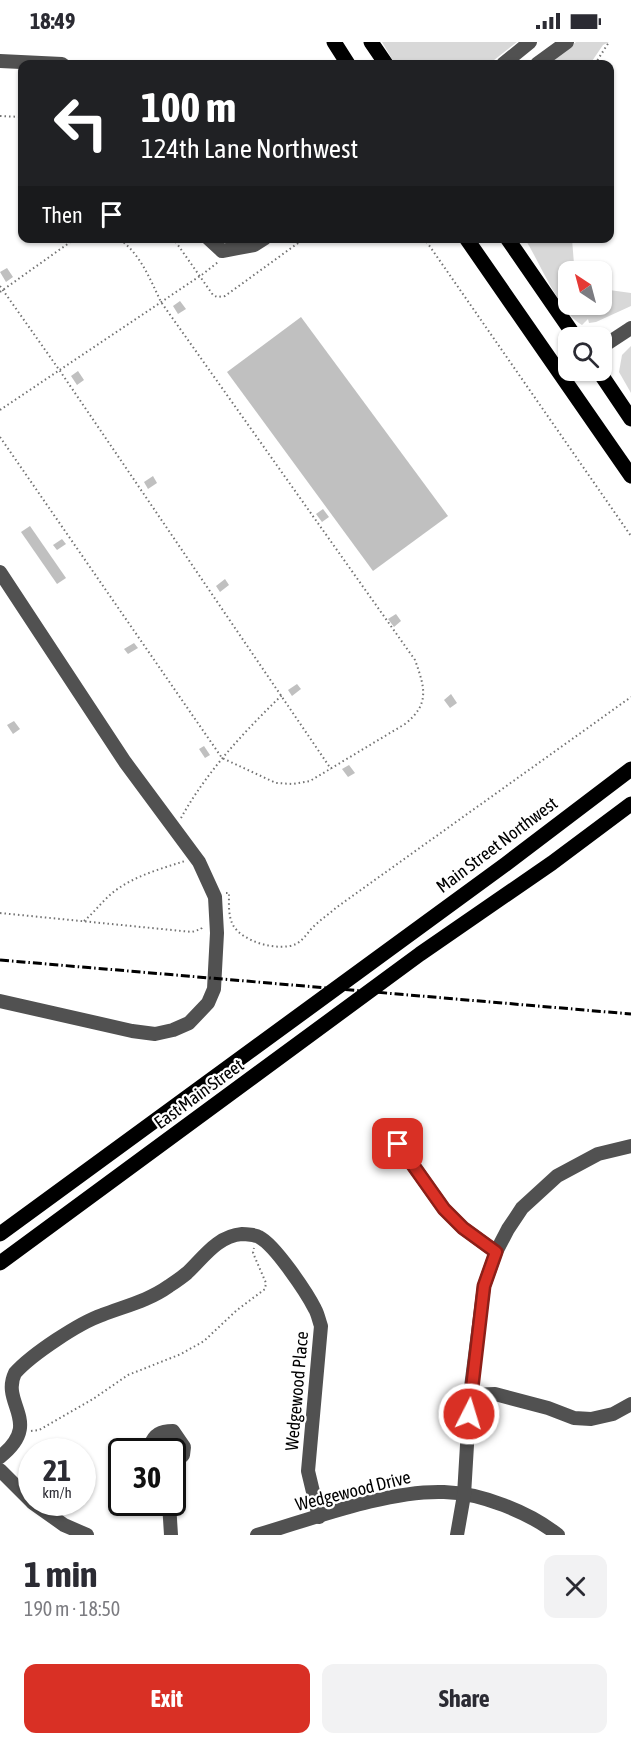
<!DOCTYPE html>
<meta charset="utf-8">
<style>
:root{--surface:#fff;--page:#f2f2f3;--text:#2b2b33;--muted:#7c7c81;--accent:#d93025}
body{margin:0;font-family:"Asap Condensed",sans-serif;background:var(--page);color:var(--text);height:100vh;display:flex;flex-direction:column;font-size:22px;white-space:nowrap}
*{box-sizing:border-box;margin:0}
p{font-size:20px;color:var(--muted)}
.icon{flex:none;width:33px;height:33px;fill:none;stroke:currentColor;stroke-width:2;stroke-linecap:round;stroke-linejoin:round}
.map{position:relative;height:1493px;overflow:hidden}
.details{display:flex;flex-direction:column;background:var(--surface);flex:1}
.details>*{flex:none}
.banner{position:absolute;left:18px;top:18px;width:596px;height:183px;border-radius:12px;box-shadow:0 2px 4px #0004;background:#202124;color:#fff;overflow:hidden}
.needle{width:39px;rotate:324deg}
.fabs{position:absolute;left:558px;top:219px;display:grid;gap:12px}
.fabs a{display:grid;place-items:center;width:54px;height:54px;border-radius:12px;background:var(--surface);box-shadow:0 2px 4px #0004;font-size:30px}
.speed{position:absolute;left:18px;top:1396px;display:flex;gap:12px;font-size:30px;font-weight:700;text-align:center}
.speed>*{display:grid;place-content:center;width:78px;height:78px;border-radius:50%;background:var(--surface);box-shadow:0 2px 4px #0004;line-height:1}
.speed small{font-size:15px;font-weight:400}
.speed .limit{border:3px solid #111;border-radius:9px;background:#fff;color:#111}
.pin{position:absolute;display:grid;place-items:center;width:51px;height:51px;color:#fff;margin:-26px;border-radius:12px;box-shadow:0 3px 9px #0006}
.me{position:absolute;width:66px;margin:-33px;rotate:5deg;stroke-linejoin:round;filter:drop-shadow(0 0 4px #0008)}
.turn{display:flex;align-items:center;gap:21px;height:126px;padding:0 24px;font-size:27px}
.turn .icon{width:78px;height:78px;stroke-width:2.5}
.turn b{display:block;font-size:42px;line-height:51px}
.then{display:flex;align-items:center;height:57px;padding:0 24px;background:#0003;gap:12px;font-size:22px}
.round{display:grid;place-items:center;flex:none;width:63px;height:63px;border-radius:12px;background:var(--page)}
.headline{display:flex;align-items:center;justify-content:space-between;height:102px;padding:0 24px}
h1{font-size:36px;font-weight:700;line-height:45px}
.action{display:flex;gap:12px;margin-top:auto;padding:12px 24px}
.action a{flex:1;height:69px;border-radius:12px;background:var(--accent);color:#fff;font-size:24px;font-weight:700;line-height:69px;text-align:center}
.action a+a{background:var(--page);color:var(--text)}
.status{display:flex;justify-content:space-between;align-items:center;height:42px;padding:0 30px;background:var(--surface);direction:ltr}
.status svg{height:16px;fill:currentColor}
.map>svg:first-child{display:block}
.green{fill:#d8d8d8}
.building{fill:#c0c0c0}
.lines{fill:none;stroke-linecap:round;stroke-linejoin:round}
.path{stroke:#737373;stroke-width:2;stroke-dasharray:1.5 3;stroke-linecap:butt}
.minor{stroke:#515151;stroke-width:14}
.major{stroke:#000;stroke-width:15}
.rail{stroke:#000;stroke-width:3;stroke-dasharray:9 3 1.5 3;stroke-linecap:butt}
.route-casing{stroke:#8d1f18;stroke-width:15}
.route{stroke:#d93025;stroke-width:10}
.labels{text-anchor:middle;stroke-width:4.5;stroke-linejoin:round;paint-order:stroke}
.street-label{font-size:18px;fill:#000;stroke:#fff}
</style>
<div class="status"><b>18:49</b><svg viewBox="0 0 49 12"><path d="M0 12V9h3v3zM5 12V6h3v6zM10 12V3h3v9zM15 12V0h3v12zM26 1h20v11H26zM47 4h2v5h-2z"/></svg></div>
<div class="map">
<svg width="631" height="1493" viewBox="0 0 631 1493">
<rect width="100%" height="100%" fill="#fff"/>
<g class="green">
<polygon points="382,0 517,0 489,22 395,22"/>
<polygon points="576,0 609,0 603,3 590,22 545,22"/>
<path d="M525 197H572L574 222 578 225 580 229 568 230V262H602V247L631 251V264L596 280 589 281 588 277 582 283C560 271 539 219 525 197Z"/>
<polygon points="631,304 631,351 619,330 622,313"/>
</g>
<g class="building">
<polygon points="7,226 13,235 6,240 0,230"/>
<polygon points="180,259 186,267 178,272 173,264"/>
<polygon points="301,275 448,474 373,529 227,330"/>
<polygon points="78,329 84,338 77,343 71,334"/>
<polygon points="153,434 157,441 148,447 144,440"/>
<polygon points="323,467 329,475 322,480 316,472"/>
<polygon points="30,484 66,536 57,542 21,490"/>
<polygon points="62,497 66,502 57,508 53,503"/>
<polygon points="225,537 229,543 220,550 216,544"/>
<polygon points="396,572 401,579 394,585 388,577"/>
<polygon points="134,601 138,606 128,612 124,607"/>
<polygon points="297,642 301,647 292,654 288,648"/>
<polygon points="451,652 457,661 450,666 444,658"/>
<polygon points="14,679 20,687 13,692 7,683"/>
<polygon points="204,704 210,713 205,716 199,707"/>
<polygon points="349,723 355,731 348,735 342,727"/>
</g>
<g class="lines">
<g class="path">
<polyline points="595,22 609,0"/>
<polyline points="0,74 22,75"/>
<polyline points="173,196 213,253 217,255 225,254 305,196"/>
<polyline points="424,196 631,494"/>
<polyline points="0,244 60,329 331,727"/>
<polyline points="0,250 76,196"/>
<polyline points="0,368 203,232 218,220"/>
<path d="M0 395 222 716 276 741 293 742 310 739 405 682C430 662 425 646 415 618L161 260C150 237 140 211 118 196"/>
<path d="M181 776C207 729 244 690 282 653"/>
<path d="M226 851H229C229 861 228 874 233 883 242 900 279 910 296 902 303 898 307 892 312 886 320 878 329 872 337 865L631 655"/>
<polyline points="0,871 192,890 201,887 203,884"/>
<path d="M84 879C96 869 105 855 119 846 138 833 163 826 185 819"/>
<polyline points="31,1389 39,1388 93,1357 128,1333 181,1312 204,1299 237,1268 265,1247 266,1241 253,1211 254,1206"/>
</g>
<g class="minor">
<polyline points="0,19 62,22"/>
<polyline points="503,22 530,0"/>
<polyline points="537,22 567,0"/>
<polyline points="208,196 222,209 254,203 265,196"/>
<polyline points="602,305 631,286"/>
<polyline points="0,530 125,720 199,820 215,855 217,891 215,928 214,947 208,961 189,981 173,988 155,992 132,989 0,959"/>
<polyline points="398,1102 444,1167 463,1186 496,1210"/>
<polyline points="470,1353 495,1352 548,1366 574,1376 591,1377 613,1372 631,1362"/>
<path d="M153 1410 150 1404C154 1392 161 1389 173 1389L184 1405 183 1413 172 1424"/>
<path d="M0 1415C44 1380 0 1362 15 1331 32 1312 79 1281 102 1273 125 1264 148 1259 169 1244 175 1240 181 1236 187 1231 203 1216 217 1194 242 1192 246 1192 256 1193 259 1195 275 1203 307 1251 315 1267 318 1272 319 1279 321 1284L308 1429 319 1475"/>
<polyline points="0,1428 32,1460"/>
<polyline points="33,1461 64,1483 87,1493"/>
<polyline points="169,1461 171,1493"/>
<path d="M257 1493C312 1477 387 1448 444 1450 481 1451 529 1470 558 1493"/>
<polyline points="457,1493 464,1453 470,1353 484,1244 496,1210 508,1187 522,1166 557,1134 598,1112 631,1104"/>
</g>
<g class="major">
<polyline points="334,0 348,22"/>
<polyline points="371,0 386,22"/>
<polyline points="466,196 631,434"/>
<polyline points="507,196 576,296"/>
<polyline points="598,328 631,377"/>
<polyline points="0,1192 506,822 631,727"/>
<polyline points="0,1221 420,912 552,821 631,762"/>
</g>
<polyline class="rail" points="0,918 631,972"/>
</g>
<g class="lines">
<g class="route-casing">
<polyline id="route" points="398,1102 444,1167 463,1186 496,1210 484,1244 469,1372"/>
</g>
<use href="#route" class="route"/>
</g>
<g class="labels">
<g class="street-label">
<text transform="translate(497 803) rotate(-37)" y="6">Main Street Northwest</text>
<text transform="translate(199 1052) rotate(-36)" y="6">East Main Street</text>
<text transform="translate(297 1349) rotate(-85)" y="6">Wedgewood Place</text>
<text transform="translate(353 1449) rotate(-14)" y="6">Wedgewood Drive</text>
</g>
</g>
</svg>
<div class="fabs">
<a><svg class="needle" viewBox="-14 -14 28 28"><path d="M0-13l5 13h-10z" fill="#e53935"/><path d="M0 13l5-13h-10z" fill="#7c7c81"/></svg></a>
<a><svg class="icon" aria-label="search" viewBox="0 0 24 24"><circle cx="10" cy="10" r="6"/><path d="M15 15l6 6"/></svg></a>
</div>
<div class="speed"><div>21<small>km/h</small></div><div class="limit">30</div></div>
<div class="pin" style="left:398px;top:1102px;background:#d93025"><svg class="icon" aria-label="arrive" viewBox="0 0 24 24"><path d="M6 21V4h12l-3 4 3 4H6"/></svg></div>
<svg class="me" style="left:469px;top:1372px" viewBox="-20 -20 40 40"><circle r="17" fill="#d93025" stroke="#fff" stroke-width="3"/><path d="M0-11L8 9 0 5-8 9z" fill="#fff"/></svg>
<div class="banner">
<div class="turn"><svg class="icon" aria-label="left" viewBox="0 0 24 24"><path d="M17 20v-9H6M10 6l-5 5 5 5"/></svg><div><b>100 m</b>124th Lane Northwest</div></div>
<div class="then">Then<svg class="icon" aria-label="arrive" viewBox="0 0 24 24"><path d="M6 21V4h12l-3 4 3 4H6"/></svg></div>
</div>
</div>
<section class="details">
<div class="headline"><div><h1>1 min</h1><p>190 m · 18:50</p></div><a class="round"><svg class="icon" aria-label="close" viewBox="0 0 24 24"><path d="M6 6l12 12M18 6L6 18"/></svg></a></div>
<div class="action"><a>Exit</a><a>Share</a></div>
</section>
